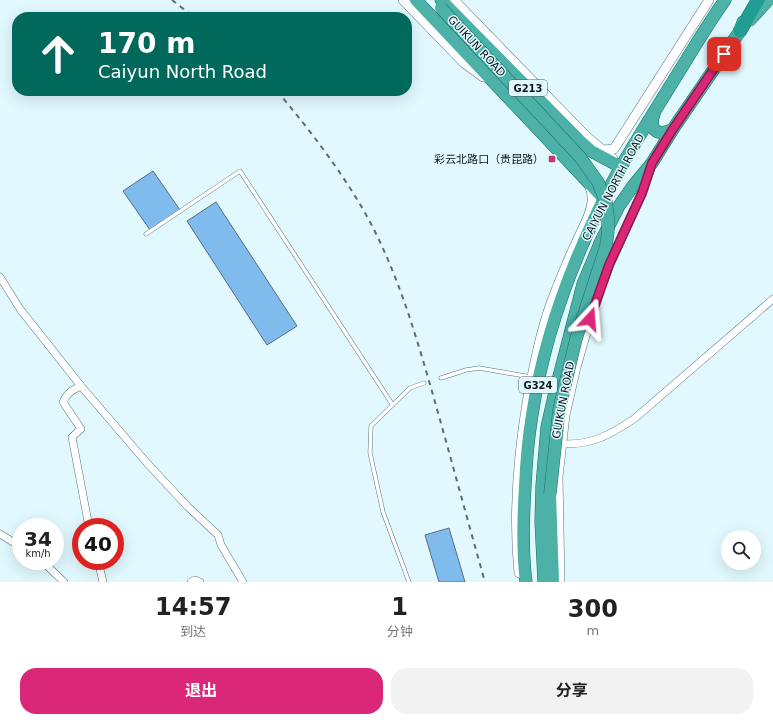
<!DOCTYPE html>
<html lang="zh">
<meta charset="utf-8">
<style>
:root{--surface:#fff;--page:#f2f2f2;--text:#222;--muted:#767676;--accent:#db2777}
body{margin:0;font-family:"DejaVu Sans","Noto Sans SC",sans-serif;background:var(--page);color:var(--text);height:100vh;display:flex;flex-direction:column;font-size:15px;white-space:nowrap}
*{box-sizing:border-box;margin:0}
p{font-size:13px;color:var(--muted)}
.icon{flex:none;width:22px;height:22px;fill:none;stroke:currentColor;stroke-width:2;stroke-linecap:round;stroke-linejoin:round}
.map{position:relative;height:582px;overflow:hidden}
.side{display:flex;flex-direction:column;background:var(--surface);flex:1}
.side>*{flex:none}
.top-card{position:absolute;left:12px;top:12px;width:400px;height:84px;border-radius:16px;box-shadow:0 4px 16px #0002;background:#00695c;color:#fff;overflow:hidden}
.fabs{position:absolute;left:721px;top:530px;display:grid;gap:8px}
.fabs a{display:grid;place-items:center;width:40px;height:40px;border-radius:50%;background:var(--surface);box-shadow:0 4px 16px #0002;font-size:20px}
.speed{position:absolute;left:12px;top:518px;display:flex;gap:8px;font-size:20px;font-weight:700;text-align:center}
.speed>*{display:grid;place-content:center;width:52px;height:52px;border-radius:50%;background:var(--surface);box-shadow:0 4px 16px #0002;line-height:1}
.speed small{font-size:10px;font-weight:400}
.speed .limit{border:6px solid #d22;background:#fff;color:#111}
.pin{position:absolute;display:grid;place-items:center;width:34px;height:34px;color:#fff;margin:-17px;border-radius:8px;box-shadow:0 2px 6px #0006}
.me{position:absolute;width:44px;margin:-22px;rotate:19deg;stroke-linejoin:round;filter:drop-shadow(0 0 3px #0008)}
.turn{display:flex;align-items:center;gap:14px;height:84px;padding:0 20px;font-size:18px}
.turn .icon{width:52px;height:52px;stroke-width:2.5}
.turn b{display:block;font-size:28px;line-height:34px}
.eta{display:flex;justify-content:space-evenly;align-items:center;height:68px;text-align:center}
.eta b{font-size:24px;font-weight:700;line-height:28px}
.action{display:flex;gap:8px;margin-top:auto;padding:8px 20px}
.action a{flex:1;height:46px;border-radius:16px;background:var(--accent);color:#fff;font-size:16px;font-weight:700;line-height:46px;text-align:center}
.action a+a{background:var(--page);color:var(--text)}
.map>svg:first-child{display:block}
.building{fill:#7fbced;stroke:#5b6c7c}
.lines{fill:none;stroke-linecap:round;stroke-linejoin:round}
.service-casing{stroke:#587278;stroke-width:4.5}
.minor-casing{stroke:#587278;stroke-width:8}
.tertiary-casing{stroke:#587278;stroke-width:10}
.trunk-casing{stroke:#1a6f69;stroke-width:13}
.motorway-casing{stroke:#1a6f69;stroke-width:14}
.service{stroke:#fff;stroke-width:3.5}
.minor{stroke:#fff;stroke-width:7}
.tertiary{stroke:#fff;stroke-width:9}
.trunk{stroke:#4cb2a8;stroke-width:12}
.motorway{stroke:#209e93;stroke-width:13}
.rail{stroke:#5e6d71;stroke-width:2;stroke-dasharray:5 5;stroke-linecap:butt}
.trunk-bridge-casing{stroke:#1a6f69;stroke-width:13;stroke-linecap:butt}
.trunk-bridge{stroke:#4cb2a8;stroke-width:12}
.route-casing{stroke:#8e194d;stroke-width:10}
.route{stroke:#db2777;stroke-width:7}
.poi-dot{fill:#c4386e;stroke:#e0f8fe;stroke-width:1.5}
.labels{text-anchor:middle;stroke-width:3;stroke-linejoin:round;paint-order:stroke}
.shield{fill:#e0f8fe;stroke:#4d5b5f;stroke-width:1}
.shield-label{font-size:10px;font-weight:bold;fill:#0e181b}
.street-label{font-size:11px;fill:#0e181b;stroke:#e0f8fe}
.poi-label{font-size:11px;fill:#0e181b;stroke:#e0f8fe;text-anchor:end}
</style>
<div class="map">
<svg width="773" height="582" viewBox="0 0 773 582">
<rect width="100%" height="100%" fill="#e0f8fe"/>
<g class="building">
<polygon points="153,171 180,210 150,230 123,191"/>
<polygon points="216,202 297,326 267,345 187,221"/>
<polygon points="449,528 465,582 439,582 425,535"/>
</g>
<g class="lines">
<g class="service-casing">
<g id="service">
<polyline points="146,234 240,171 392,404"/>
<polyline points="441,378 466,370 479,368 531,377"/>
<polyline points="409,582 383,512 370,453 371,426 410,388 424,383"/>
</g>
</g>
<g class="minor-casing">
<g id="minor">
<polyline points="0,277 20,309 81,386 147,463 188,507 218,535 221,545 243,582"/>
<path d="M81 386C72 390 67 393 63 402L81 429 72 437 89 527"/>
<path d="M562 444C593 445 609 435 634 419L773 299"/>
<polyline points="0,534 21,547"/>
<polyline points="42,561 64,582"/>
<polyline points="98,561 103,582"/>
<polyline points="191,582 195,580 200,582"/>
</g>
</g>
<g class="tertiary-casing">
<g id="tertiary">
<polyline points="403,0 464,63 483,77"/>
<polyline points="454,0 585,135 613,159"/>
<polyline points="603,150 614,149 709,0"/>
<path d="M519 573C513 514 518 455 528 397 534 366 540 335 550 306 558 284 567 262 577 241 582 229 591 215 592 202 593 195 591 190 589 184"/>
<polyline points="560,582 558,477 565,415 576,367 593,308 609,265 642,193 650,169"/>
</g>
</g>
<g class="trunk-casing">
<g id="trunk">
<polyline points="416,0 604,199"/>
<polyline points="441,0 581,142 591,151 621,167"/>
<polyline points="750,20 768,0"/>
<path d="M654 114C648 130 658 137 673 129"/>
<polyline points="550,494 553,582"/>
<path d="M526 582C522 551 523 518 525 487 526 463 528 439 532 415 542 348 566 278 595 217 616 172 643 130 669 88 688 58 705 28 725 0"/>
<polyline points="544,582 541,522 542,485 547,427 555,392 583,284 601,241 619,206 633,186 652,163 673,129 740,31 743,22"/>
</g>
</g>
<g class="motorway-casing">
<polyline id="motorway" points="740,31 758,0"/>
</g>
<use href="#service" class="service"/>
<use href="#minor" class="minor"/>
<use href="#tertiary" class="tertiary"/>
<use href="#trunk" class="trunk"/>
<use href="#motorway" class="motorway"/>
<g class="rail">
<polyline points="172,0 194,17"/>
<path d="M277 91C309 129 339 168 364 211 394 264 412 322 429 381 448 447 466 515 485 582"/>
</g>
<g class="trunk-bridge-casing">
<polyline id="trunk-bridge" points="441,8 580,157 598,182 606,202 608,217 608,232 606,246 576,339 559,410 550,494"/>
</g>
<use href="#trunk-bridge" class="trunk-bridge"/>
</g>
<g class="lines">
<g class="route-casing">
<polyline id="route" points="590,319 609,265 642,193 652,163 673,129 724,54"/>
</g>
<use href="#route" class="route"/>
</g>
<rect class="poi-dot" x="548" y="155" width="8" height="8" rx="2"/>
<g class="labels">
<g class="shield">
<rect x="509" y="80" width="38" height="16" rx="3"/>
<rect x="519" y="377" width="38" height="16" rx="3"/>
</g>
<g class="shield-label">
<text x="528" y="92">G213</text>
<text x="538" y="389">G324</text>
</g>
<g class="street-label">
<text transform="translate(477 46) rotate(47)" y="4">GUIKUN ROAD</text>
<text transform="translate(613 187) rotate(-62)" y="4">CAIYUN NORTH ROAD</text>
<text transform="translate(563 400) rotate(-79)" y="4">GUIKUN ROAD</text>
</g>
<g class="poi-label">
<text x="544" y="163">彩云北路口（贵昆路）</text>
</g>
</g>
</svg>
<div class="fabs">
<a><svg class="icon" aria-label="search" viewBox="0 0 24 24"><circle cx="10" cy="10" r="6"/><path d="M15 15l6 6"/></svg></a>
</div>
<div class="speed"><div>34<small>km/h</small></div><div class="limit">40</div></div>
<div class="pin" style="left:724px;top:54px;background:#d93025"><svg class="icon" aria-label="arrive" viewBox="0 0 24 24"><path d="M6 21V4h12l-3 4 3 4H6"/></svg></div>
<svg class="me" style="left:590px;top:319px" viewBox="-20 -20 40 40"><path d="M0-17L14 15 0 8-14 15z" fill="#db2777" stroke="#fff" stroke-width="4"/></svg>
<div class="top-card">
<div class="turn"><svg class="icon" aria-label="ahead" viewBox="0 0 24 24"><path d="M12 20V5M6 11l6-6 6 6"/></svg><div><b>170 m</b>Caiyun North Road</div></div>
</div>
</div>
<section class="side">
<div class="eta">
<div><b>14:57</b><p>到达</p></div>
<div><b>1</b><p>分钟</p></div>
<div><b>300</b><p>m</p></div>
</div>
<div class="action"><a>退出</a><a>分享</a></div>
</section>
